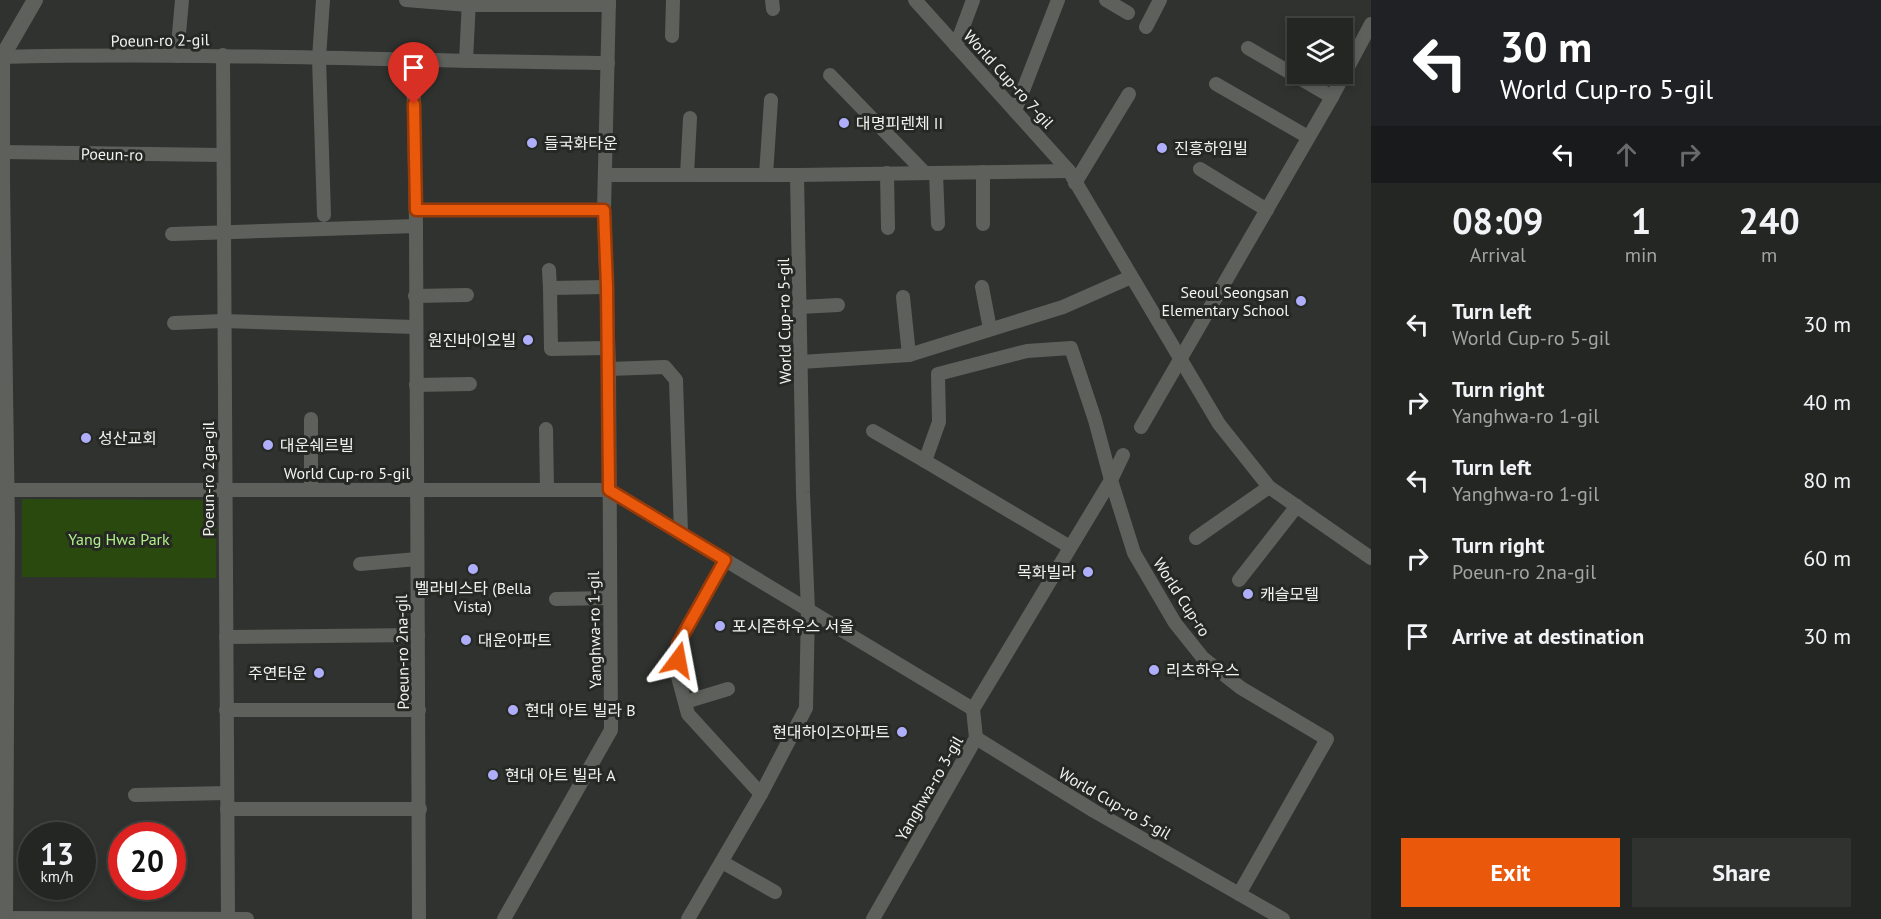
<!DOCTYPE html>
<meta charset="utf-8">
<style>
:root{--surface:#232622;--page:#2f322f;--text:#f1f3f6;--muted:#a3a5a5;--line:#404340;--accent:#ea580c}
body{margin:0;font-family:"PT Sans","Noto Sans KR",sans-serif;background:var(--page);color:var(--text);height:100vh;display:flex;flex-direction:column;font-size:22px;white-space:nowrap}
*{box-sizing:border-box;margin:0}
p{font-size:20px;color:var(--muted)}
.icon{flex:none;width:33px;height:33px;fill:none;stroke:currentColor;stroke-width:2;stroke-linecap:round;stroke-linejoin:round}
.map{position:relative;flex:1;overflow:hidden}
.panel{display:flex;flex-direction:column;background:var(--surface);width:510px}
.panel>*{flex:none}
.top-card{background:#202124;color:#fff;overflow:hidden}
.buttons{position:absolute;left:1287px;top:18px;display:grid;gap:12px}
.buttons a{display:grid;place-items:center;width:66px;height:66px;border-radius:0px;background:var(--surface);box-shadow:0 3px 9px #0003,0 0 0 2px var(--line);font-size:30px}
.speed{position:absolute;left:18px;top:822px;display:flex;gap:12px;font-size:30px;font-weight:700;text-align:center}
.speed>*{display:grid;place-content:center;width:78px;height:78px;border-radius:50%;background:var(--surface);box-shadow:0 3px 9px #0003,0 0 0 2px var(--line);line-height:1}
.speed small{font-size:15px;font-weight:400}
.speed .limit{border:9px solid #d22;background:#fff;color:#111}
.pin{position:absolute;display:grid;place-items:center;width:51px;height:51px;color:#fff;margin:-62px -26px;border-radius:50% 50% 50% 0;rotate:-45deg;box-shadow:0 0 6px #0007}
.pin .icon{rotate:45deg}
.me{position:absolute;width:66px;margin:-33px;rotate:13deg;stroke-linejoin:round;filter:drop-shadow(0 0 4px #0008)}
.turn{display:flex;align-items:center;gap:21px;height:126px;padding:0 30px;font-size:27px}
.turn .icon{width:78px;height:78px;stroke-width:2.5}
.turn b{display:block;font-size:42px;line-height:51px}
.lanes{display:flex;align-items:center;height:57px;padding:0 30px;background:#0003;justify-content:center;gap:30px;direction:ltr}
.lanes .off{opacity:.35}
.eta{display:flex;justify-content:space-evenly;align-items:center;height:102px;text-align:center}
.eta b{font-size:36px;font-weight:600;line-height:42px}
.action{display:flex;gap:12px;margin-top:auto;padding:12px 30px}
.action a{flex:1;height:69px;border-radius:0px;background:var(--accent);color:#fff;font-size:24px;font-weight:600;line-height:69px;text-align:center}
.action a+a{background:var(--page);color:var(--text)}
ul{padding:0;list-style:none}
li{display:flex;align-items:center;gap:18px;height:78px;padding:0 30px}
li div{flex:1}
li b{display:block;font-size:22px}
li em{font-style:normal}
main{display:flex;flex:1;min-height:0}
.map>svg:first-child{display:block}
.green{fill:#29490e}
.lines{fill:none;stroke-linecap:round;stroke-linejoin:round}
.service{stroke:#5e605c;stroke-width:14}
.minor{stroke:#5e605c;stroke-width:16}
.route-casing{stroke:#983908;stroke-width:15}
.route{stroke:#ea580c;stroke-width:10}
.poi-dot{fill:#afaefa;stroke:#262824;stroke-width:2}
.labels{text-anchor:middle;stroke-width:6;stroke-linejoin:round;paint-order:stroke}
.street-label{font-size:16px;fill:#f1f3f0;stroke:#262824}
.poi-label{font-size:16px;fill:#f1f3f0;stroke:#262824;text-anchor:start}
.park-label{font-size:16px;fill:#b0ef87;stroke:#262824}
</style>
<main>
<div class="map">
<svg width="1371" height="919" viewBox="0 0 1371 919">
<rect width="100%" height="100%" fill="#2f322e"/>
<polygon class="green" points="22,499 216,500 216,578 22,577"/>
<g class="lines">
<g class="service">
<polyline points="323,0 319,58 324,215"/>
<polyline points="406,0 468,5 609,5"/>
<polyline points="772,0 773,9"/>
<polyline points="915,0 1069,171 1219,424 1269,487 1371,558"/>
<polyline points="1106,0 1128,13"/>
<polyline points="1146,27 1160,0"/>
<polyline points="672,36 673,0"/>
<polyline points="956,46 973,0"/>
<polyline points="1248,48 1332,97"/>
<polyline points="223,55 228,919"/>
<polyline points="177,56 182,0"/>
<path d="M0 57C203 52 405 61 608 63"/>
<polyline points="413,61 416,226 419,919"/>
<polyline points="466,61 469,0"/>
<polyline points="830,75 925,173"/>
<polyline points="1216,84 1308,137"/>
<polyline points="1015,111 1058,0"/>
<polyline points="1,152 222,155"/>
<polyline points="1200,169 1267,210"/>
<polyline points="887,173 888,228"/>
<polyline points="936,173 938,224"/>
<polyline points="605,175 797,175 1069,171"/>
<polyline points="687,175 690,118"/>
<polyline points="766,175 771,100"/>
<polyline points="1075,183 1129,94"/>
<polyline points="416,210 604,210"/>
<polyline points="983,224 983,172"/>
<polyline points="172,234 416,226"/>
<polyline points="549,270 550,288"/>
<polyline points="607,287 550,288 551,349 608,348"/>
<polyline points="982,287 990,329"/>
<polyline points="415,296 467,295"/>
<polyline points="903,297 909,355"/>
<polyline points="800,307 838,305"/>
<polyline points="174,323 223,321 415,327"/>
<polyline points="801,362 909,355 1063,307 1131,277"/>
<polyline points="609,369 665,367 676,380 681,533"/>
<polyline points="416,385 470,384"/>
<polyline points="311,419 311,490"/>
<polyline points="1141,427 1332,97 1371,24"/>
<polyline points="546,429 547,490"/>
<polyline points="873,431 925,461"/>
<polyline points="0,490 609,490 973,709"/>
<polyline points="1196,538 1269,487"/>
<polyline points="1070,547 925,461 939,422 938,374 1027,351 1071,348 1095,420 1111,480 1134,553 1175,623 1203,658 1241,688 1327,739 1239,894"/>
<polyline points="725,560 678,644 678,677 688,714 761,794"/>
<polyline points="360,564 417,559"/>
<polyline points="1239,580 1297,506"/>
<polyline points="556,599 610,598"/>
<polyline points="226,637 418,635"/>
<polyline points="685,702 728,689"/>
<polyline points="226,710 419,710"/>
<polyline points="976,738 1094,811 1283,919"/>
<polyline points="135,795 227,793"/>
<polyline points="227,809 420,809"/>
<polyline points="722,862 775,892"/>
<polyline points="0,918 247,919"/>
<polyline points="504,919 611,730 609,369 604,210 609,0"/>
<polyline points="688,919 761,794 806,708 808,610 803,493 797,175"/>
<polyline points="873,919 976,738 973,709 1111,480 1123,455"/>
</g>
<polyline class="minor" points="5,919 7,526 2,182 2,57 35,0"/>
</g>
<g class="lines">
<g class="route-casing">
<polyline id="route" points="414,104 416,210 604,210 607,287 609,490 725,560 678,644 678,660"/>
</g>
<use href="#route" class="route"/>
</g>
<g class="poi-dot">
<circle cx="844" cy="123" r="6"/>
<circle cx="532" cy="143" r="6"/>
<circle cx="1162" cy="148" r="6"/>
<circle cx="1301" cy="301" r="6"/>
<circle cx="528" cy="340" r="6"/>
<circle cx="86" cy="438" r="6"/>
<circle cx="268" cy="445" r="6"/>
<circle cx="473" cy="569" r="6"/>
<circle cx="1088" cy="572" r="6"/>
<circle cx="1248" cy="594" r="6"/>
<circle cx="720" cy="626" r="6"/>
<circle cx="466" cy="640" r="6"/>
<circle cx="1154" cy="670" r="6"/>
<circle cx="319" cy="673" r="6"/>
<circle cx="513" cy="710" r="6"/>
<circle cx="902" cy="732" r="6"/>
<circle cx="493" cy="775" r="6"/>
</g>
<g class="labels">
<g class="street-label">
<text transform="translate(160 40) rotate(-1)" y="6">Poeun-ro 2-gil</text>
<text transform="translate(1009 79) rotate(48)" y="6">World Cup-ro 7-gil</text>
<text transform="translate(112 154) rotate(1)" y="6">Poeun-ro</text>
<text transform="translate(784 321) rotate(-91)" y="6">World Cup-ro 5-gil</text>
<text x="347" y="479">World Cup-ro 5-gil</text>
<text transform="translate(208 479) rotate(-90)" y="6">Poeun-ro 2ga-gil</text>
<text transform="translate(1182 597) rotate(57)" y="6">World Cup-ro</text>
<text transform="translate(594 630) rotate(-91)" y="6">Yanghwa-ro 1-gil</text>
<text transform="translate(402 652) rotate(-91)" y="6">Poeun-ro 2na-gil</text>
<text transform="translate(929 788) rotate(-60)" y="6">Yanghwa-ro 3-gil</text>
<text transform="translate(1115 803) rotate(30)" y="6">World Cup-ro 5-gil</text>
</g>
<g class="poi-label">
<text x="856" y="129">대명피렌체 II</text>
<text x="544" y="149">들국화타운</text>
<text x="1174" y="154">진흥하임빌</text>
<text x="1289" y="298" text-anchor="end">Seoul Seongsan<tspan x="1289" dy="18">Elementary School</tspan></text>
<text x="516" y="346" text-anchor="end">원진바이오빌</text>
<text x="98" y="444">성산교회</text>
<text x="280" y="451">대운쉐르빌</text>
<text x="1076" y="578" text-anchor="end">목화빌라</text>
<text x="473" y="594" text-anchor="middle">벨라비스타 (Bella<tspan x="473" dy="18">Vista)</tspan></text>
<text x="1260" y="600">캐슬모텔</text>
<text x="732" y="632">포시즌하우스 서울</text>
<text x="478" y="646">대운아파트</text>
<text x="1166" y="676">리츠하우스</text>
<text x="307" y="679" text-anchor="end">주연타운</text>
<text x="525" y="716">현대 아트 빌라 B</text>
<text x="890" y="738" text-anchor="end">현대하이즈아파트</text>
<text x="505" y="781">현대 아트 빌라 A</text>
</g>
<g class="park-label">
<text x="119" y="545">Yang Hwa Park</text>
</g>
</g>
</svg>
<div class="buttons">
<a><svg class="icon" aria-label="layers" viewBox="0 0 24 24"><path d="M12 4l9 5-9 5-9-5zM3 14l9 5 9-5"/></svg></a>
</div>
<div class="speed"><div>13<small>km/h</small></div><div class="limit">20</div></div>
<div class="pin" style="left:414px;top:104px;background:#d93025"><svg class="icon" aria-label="arrive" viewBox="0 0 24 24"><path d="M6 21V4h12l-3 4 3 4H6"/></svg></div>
<svg class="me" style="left:678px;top:660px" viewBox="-20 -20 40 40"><path d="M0-17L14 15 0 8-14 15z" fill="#ea580c" stroke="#fff" stroke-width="4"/></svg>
</div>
<section class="panel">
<div class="top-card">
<div class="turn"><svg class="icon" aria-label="left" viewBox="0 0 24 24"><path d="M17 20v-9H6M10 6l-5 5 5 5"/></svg><div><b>30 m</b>World Cup-ro 5-gil</div></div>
<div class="lanes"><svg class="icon" aria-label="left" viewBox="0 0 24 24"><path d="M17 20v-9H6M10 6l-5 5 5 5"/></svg><svg class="icon off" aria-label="ahead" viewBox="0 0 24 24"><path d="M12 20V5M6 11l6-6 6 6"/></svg><svg class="icon off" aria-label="right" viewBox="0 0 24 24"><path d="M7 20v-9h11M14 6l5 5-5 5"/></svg></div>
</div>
<div class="eta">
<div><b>08:09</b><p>Arrival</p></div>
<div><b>1</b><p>min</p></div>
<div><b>240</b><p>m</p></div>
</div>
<ul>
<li><svg class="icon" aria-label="left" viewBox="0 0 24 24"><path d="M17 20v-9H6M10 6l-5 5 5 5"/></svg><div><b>Turn left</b><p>World Cup-ro 5-gil</p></div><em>30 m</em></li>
<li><svg class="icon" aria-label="right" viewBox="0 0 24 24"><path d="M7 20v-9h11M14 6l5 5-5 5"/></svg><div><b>Turn right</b><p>Yanghwa-ro 1-gil</p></div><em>40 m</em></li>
<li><svg class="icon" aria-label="left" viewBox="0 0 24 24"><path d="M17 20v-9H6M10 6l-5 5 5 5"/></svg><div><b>Turn left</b><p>Yanghwa-ro 1-gil</p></div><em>80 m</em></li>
<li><svg class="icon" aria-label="right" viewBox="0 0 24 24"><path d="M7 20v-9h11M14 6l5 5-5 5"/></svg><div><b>Turn right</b><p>Poeun-ro 2na-gil</p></div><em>60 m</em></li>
<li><svg class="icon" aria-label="arrive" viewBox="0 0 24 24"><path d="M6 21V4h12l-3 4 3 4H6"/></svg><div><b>Arrive at destination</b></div><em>30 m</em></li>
</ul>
<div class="action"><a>Exit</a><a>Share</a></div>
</section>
</main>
